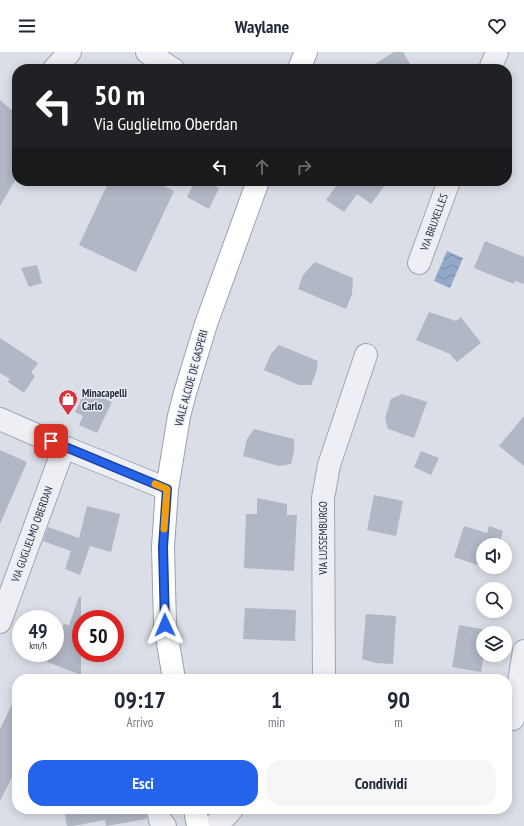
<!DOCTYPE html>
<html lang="it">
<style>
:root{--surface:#fff;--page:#f6f6f7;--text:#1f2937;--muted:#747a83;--accent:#2563eb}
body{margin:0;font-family:"PT Sans Narrow",sans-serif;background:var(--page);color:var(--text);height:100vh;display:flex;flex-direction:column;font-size:15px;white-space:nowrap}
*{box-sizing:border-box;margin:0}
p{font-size:13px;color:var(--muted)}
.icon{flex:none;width:22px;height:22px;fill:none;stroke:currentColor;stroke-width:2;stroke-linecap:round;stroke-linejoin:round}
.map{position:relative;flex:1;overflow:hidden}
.panel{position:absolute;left:12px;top:622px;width:500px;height:140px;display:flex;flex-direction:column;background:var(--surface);border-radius:16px;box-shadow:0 2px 10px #0003}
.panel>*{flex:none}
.top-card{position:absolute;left:12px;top:12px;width:500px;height:122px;border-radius:16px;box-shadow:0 2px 10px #0003;background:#202124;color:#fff;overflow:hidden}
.controls{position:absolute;left:476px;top:486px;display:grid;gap:8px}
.controls a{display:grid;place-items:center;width:36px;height:36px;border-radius:50%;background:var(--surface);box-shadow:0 2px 10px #0003;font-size:20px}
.speed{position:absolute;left:12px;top:558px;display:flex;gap:8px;font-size:20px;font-weight:700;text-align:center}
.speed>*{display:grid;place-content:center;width:52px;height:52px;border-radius:50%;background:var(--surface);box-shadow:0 2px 10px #0003;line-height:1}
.speed small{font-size:10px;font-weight:400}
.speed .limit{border:6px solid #d22;background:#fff;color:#111}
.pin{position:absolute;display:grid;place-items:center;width:34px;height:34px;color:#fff;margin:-17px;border-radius:8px;box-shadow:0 2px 6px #0006}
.me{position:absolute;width:44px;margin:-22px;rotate:359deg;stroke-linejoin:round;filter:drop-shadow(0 0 3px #0008)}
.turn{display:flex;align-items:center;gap:14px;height:84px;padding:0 16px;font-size:18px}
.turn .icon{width:52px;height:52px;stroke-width:2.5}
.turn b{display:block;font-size:28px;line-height:34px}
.lanes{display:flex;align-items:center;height:38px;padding:0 16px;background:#0003;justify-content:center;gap:20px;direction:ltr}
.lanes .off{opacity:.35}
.eta{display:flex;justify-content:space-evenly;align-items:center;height:68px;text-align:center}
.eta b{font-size:24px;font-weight:800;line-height:28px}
.cta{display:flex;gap:8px;margin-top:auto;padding:8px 16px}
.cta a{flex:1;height:46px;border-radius:16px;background:var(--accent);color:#fff;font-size:16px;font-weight:800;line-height:46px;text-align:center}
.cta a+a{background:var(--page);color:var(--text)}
header{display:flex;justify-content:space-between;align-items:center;height:52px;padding:0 16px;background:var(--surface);font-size:18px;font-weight:800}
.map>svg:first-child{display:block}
.water{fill:url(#water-waves)}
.building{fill:#b1b7c4}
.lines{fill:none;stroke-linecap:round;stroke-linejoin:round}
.minor-casing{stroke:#a0a5b1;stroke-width:24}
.major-casing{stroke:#99a1b3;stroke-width:24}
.minor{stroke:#edeff5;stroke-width:22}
.major{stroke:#fff;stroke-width:22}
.route-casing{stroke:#184099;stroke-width:10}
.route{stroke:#2563eb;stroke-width:7}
.slow{stroke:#f59e0b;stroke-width:7}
.labels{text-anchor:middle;stroke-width:3;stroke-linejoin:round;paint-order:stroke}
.street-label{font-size:11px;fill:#242b3d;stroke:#eaedf4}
.poi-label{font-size:11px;font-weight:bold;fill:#242b3d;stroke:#eaedf4;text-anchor:start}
</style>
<header><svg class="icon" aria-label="menu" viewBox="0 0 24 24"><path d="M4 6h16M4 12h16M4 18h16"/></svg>Waylane<svg class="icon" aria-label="heart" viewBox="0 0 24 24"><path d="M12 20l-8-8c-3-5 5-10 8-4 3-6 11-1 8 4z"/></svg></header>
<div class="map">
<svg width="524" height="774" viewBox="0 0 524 774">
<defs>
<pattern id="water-waves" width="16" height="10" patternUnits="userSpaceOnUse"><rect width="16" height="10" fill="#92a9ca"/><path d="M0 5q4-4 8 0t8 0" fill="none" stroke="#778aa5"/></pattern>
</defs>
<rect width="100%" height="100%" fill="#dadee7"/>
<polygon class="water" points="447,199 463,206 450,236 434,229"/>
<g class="building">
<polygon points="394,0 403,0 413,17 367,17"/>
<polygon points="0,48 17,63 17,126 14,130 0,154"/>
<polygon points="109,129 154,129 174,139 136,220 79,193"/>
<polygon points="195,129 205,129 219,136 209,157 187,145"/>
<polygon points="338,129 388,129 371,152 357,142 344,160 326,148 339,130"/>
<polygon points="485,189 524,205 524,232 515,229 514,232 474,216"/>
<polygon points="315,210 353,226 352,242 346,257 298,237 303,223"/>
<polygon points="37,213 42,231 29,235 21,216"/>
<polygon points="429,260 456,269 461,265 481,291 457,310 450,302 416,288"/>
<polygon points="0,286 38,311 31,321 35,324 24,341 8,330 10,327 0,321"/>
<polygon points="279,293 318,309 316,321 311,333 299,333 264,318 271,302"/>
<polygon points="86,338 112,350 97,381 79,373 83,364 75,360"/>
<polygon points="402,342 427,350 414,386 388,377 385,366 391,347"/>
<polygon points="524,364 524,414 499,394"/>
<polygon points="254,377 294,387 294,399 291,412 279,414 243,404 247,387"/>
<polygon points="0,398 27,410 0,472"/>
<polygon points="421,399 439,406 431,423 414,415"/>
<polygon points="374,443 403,449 396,484 367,478"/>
<polygon points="257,446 287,452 287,463 297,463 294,519 244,516 246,462 257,462"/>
<polygon points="87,454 120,462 111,500 90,494 80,523 65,517 71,499 43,489 48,475 79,486"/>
<polygon points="464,474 487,481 489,474 503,479 499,493 483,493 483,515 454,505"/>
<polygon points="79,545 81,545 81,623 47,610 51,601 55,601 55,597 64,572 69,573"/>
<polygon points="245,556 296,558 295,589 243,587"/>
<polygon points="366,562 396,564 393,612 376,611 362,607"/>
<polygon points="459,573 488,578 487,581 483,581 483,603 484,603 481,620 452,615"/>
<polygon points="17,642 17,715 0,749 0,677"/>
<polygon points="64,757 146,757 147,767 106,774 105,768 73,774 67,774"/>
</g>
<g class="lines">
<g class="minor-casing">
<g id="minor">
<polyline points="147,0 173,17"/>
<polyline points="54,17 70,0"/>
<polyline points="490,17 497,0"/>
<polyline points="419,211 449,129"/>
<polyline points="0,367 64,395 167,437"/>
<polyline points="0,570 64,395"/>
<polyline points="324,627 323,446 329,413 366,303"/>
<polyline points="513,667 524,599"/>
<polyline points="158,757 160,768 165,774"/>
<path d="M212 774C220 770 227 764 232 757"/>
</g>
</g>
<g class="major-casing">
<g id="major">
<polyline points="299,17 306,0"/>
<polyline points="174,627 165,573 163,495 167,437 179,364 185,341 206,272 258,129"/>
<polyline points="195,757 198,774"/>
</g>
</g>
<use href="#minor" class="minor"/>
<use href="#major" class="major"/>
</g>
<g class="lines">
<g class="route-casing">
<polyline id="route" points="51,389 167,437 163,495 165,573"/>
</g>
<use href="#route" class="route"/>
<polyline class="slow" points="155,432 167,437 164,477"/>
</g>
<defs>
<g id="shop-pin" transform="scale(1)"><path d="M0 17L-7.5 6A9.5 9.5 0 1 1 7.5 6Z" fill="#d8333e" stroke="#eaedf4"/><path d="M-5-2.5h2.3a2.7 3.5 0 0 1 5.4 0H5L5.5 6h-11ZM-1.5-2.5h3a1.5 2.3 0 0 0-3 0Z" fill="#fff"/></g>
</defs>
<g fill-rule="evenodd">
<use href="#shop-pin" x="68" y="347"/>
</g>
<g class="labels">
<g class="street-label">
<text transform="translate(434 170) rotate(-70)" y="4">VIA BRUXELLES</text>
<text transform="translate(191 326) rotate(-75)" y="4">VIALE ALCIDE DE GASPERI</text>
<text transform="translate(32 482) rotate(-70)" y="4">VIA GUGLIELMO OBERDAN</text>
<text transform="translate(323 486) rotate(-90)" y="4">VIA LUSSEMBURGO</text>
</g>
<g class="poi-label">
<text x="82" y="345">Minacapelli<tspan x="82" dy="13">Carlo</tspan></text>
</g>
</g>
</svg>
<div class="controls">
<a><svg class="icon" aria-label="sound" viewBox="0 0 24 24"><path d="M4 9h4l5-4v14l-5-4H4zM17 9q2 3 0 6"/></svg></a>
<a><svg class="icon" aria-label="search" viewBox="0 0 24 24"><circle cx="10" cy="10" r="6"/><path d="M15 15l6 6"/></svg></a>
<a><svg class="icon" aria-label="layers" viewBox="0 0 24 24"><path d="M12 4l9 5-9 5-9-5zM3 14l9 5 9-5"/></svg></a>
</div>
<div class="speed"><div>49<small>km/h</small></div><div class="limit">50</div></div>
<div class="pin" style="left:51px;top:389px;background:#d93025"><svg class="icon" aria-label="arrive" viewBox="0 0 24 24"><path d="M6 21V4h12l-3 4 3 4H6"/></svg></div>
<svg class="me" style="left:165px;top:573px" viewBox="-20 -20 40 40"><path d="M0-17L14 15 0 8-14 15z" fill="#2563eb" stroke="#fff" stroke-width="4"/></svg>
<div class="top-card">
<div class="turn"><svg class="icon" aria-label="left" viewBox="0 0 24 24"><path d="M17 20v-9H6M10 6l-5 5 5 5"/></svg><div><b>50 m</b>Via Guglielmo Oberdan</div></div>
<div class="lanes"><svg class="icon" aria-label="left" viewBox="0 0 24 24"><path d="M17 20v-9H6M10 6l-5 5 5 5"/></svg><svg class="icon off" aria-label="ahead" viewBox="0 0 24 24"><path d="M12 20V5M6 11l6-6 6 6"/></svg><svg class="icon off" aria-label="right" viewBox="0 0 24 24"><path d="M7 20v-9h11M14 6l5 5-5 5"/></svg></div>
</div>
<section class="panel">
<div class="eta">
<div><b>09:17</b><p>Arrivo</p></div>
<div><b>1</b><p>min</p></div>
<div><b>90</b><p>m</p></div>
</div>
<div class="cta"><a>Esci</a><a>Condividi</a></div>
</section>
</div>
